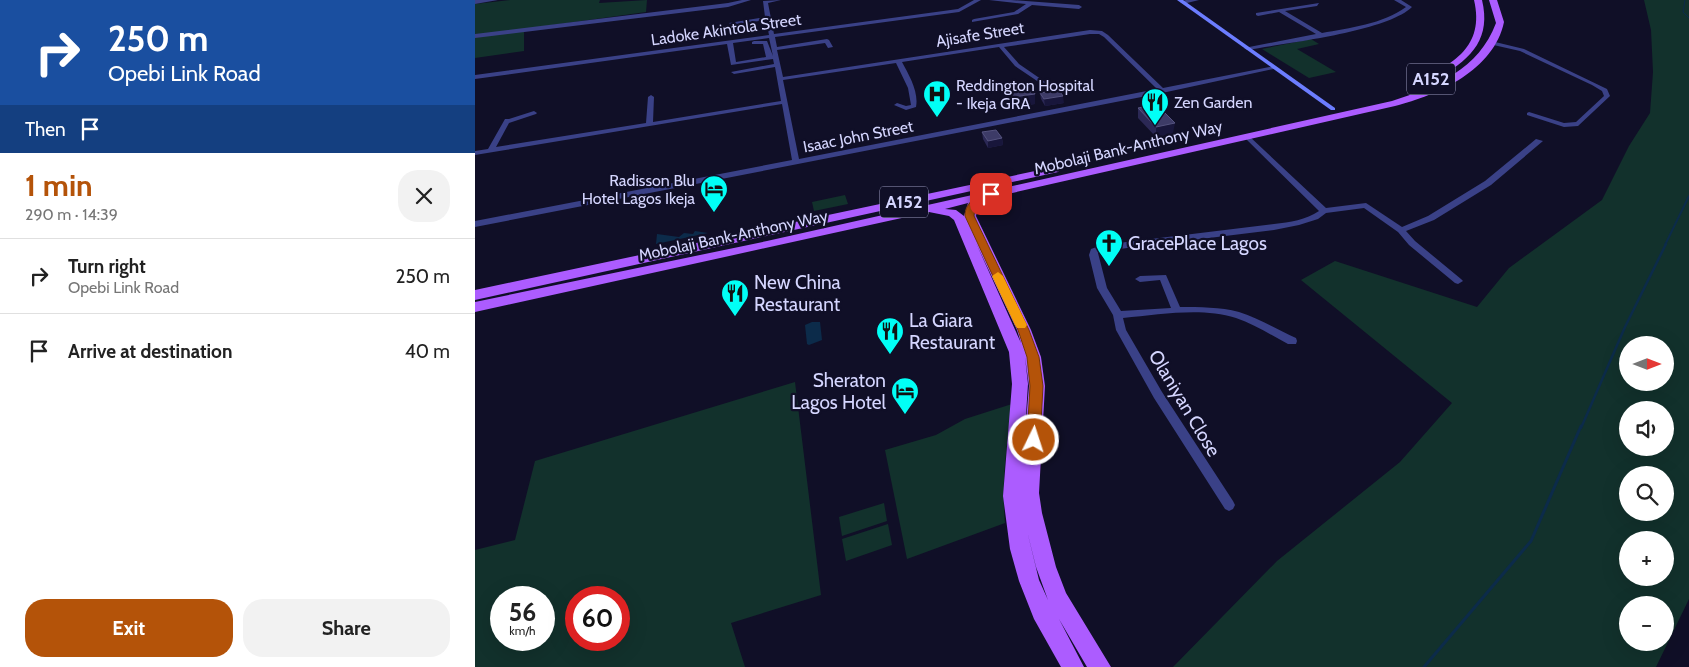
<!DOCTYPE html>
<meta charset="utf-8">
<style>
:root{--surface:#fff;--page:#f2f2f2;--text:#222;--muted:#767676;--line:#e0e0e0;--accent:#b45309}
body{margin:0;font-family:Cabin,sans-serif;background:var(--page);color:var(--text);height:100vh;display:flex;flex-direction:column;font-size:19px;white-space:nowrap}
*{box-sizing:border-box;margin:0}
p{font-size:16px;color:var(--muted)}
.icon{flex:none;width:28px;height:28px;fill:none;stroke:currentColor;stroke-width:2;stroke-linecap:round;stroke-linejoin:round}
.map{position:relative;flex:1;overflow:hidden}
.panel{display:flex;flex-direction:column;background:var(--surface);width:475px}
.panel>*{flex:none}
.banner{background:#1a4fa0;color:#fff;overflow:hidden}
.needle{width:32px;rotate:90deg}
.tools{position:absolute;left:1144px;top:336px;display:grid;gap:10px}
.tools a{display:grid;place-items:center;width:55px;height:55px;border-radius:50%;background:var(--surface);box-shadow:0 5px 20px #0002;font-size:25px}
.speed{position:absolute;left:15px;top:586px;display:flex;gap:10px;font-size:25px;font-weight:700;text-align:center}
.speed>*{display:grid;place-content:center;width:65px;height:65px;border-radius:50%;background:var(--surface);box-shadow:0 5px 20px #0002;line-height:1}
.speed small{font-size:12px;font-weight:400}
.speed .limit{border:8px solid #d22;background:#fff;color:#111}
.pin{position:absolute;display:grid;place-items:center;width:42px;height:42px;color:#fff;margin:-21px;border-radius:10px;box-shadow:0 2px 8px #0006}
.me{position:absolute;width:55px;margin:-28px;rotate:4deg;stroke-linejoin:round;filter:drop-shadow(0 0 4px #0008)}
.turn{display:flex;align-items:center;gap:18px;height:105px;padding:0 25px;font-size:22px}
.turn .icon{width:65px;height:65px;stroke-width:2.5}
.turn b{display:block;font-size:35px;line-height:42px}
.then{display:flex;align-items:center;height:48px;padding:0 25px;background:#0003;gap:10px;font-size:19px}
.round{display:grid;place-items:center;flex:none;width:52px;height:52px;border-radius:20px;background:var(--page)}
.headline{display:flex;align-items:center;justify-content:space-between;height:85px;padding:0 25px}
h1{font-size:30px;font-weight:800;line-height:38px;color:var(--accent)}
.action{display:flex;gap:10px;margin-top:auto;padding:10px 25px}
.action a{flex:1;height:58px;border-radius:20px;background:var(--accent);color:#fff;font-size:20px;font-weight:800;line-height:58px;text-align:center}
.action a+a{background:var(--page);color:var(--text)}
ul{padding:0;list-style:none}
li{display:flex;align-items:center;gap:15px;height:75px;padding:0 25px;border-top:1px solid var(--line)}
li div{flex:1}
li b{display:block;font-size:19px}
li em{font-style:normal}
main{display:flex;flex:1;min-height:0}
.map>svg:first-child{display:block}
.green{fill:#12312c;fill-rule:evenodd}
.water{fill:#0c2b4a}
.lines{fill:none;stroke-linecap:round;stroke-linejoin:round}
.stream-far3{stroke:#0c2b4a;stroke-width:1}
.stream-far2{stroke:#0c2b4a;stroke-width:2}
.stream-far1{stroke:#0c2b4a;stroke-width:2.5}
.stream{stroke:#0c2b4a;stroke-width:3}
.street{fill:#3a4187;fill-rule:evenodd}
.secondary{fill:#6c7dff;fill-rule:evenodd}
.primary{fill:#ac5cff;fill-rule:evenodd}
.wall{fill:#2b2855}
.shaded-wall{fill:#18163b}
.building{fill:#3d3b67;stroke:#55537f}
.route{fill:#b45309;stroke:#753606}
.slow{fill:#f59e0b}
.labels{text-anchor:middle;stroke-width:4.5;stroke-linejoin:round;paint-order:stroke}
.far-street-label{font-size:16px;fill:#d5d6ff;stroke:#100f27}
.far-poi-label{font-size:16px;fill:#d5d6ff;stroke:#100f27;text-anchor:start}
.shield{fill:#100f27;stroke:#9a9abe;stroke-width:1}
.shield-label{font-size:18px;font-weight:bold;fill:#d5d6ff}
.poi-label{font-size:19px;fill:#d5d6ff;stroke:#100f27;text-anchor:start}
.street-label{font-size:19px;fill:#d5d6ff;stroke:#100f27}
</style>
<main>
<section class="panel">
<div class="banner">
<div class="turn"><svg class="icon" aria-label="right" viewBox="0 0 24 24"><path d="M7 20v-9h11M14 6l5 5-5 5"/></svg><div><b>250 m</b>Opebi Link Road</div></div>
<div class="then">Then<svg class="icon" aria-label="arrive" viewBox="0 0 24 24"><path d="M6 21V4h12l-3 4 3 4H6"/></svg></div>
</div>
<div class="headline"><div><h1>1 min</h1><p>290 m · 14:39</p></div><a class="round"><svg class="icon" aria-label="close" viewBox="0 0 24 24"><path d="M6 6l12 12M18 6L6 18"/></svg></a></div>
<ul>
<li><svg class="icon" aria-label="right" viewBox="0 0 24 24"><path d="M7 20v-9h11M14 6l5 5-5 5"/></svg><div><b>Turn right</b><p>Opebi Link Road</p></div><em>250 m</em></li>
<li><svg class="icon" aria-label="arrive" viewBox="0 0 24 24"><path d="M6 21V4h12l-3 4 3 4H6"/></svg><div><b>Arrive at destination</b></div><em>40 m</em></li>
</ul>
<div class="action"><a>Exit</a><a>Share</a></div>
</section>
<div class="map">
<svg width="1214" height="667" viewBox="0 0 1214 667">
<rect width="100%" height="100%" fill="#100f27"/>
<g class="green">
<polygon points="35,0 125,0 124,3 172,0 171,12 49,29 49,51 0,58 0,4"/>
<path d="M1169 0H1214V599L1181 667H698L802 561 925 462 977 403 826 280 860 261 1002 307 1034 268 1127 200 1154 146 1175 113 1178 72 1176 30ZM1152 345H1190V382H1152ZM1152 410H1190V448H1152ZM1152 475H1190V512H1152ZM1152 540H1190V578H1152ZM1152 605H1190V642H1152Z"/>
<polygon points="836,39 844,44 822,49 861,72 834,78 787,49"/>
<polygon points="370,195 373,204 339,211 337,202"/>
<path d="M320 382 346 595 256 623 270 667H0V550L40 540 60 461ZM26 598H69V640H26ZM101 598H144V640H101Z"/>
<path d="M537 404C532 444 526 482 530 523L432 559 410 450 461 435 490 419Z"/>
<polygon points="409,503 412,521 367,536 364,517"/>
<polygon points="413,524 417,545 371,561 367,539"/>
</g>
<g class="water">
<polygon points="220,231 233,233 181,244 182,234 204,237 209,233 218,234"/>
<polygon points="337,322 345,322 347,340 334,345 332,344 330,325"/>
</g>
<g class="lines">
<polyline class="stream-far3" points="1210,0 1208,12 1214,18"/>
<polyline class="stream-far2" points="1190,245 1214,196"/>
<polyline class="stream-far1" points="1106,428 1150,327 1191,244"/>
<polyline class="stream" points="949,667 1056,541 1106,426"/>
<g class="street">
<polygon points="0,0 23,0 0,4"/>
<polygon points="267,0 276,0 253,7 0,38 0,34 253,3"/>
<path d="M306 0 293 3 299 34 483 9 499 0H506L484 12 300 37 302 47 352 39 354 40 358 47 353 48 350 43 302 50 308 77 615 30 627 31 633 35 688 88 800 66 803 68 687 93 0 227V221L317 160 307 104 0 155V151L13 149 30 119H34L59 111 62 113 61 114 34 123 21 147 171 123 173 97 176 95 179 97 178 122 306 101 300 67 259 74 256 72 299 64 298 59 256 65 252 44 0 79V75L294 35 291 20 257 25 254 23 290 17 288 1ZM615 34H624L629 37 682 89 324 159 308 80 421 63 433 88 436 105 431 106 422 103 419 105 431 110 441 107C444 92 434 75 427 62L524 47 540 66 574 89 577 87 576 86 544 64 529 47ZM294 38 298 56 292 41H279L277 42V44H288L291 57 261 62 258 43Z"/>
<polygon points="514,0 536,0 604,5 607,7 604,9 557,5 543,14 497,22 497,20 499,19 539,12 551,4"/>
<polygon points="711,0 724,0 708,4 705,2"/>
<path d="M919 0H926L937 7C911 32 810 43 772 50L769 48 841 34 804 12 783 16 781 15V13L844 3 842 6 810 11 847 33C874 28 908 24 931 7Z"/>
<polygon points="1016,41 1049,49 1132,89 1135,96 1103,126 1089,127 1052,115 1052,113 1054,112 1089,123 1101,122 1129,96 1127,91 1117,85 1045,51 1014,44 1014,42"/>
<path d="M770 136H774L851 208 891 203 927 227 953 216 1010 181 1061 139 1068 141 1016 185 959 220 931 231 940 241 986 279 988 281 983 284 980 283 934 245 923 232 889 208 851 213 843 219 824 225 799 230 628 251 623 253 632 288 646 311 696 308 685 280 665 282 660 279 665 276 691 275 705 307C725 307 745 307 764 312 784 318 802 330 821 338L822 341 821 344H813C796 335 779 324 761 318 725 307 685 315 648 318L651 330 687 392 758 501 760 505 758 509 754 511 750 509 679 398 641 330 638 315 622 288 614 255 616 249 627 245 799 224C815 222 831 220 844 211L770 138Z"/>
</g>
<polygon class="secondary" points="702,0 708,0 860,108 860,110 856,110"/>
<g class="primary">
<path d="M999 0H1007C1016 37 998 58 966 76 959 81 949 88 941 86V82C978 64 1010 47 999 0Z"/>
<path d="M1014 0H1022L1029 22C1019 70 963 95 920 106L515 198 503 207 501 216 556 330 566 357 570 386 564 493 567 513 581 567 591 593 636 667H612L584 619 609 667H586L559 619 544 581 535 549 528 496 537 384 534 352 479 220 474 216 454 212 0 312V302L292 241 917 101C961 87 1004 69 1021 23ZM493 203 489 216 481 210 470 209ZM501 243 542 330 546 343ZM550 357 554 386 549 445 553 384ZM552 531 561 567 573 600 564 580Z"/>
<polygon points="579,167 585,170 583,172 0,300 0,290"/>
</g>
</g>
<g class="wall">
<polygon points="533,89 560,94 560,104 538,107 534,99"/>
<polygon points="565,93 589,103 570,106 566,99"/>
<polygon points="663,108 698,133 681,137 663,118"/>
<polygon points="507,132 527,138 528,145 513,148 508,139"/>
</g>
<g class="shaded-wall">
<polygon points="560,94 560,104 538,107 538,97"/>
<polygon points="588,96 589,103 570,106 569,99"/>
<polygon points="700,123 698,133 681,137 681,127"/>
<polygon points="527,138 528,145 513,148 513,141"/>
</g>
<g class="building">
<polygon points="556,86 560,94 538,97 533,89"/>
<polygon points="584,90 588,96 569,99 565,93"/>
<polygon points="681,104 700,123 681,127 663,108"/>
<polygon points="521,130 527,138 513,141 507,132"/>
</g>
<path class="route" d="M516 191 521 194C511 203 500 200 499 216L554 330 564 357 568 386 565 440 563 444 559 446 554 444 552 440 555 386 552 357 543 330 490 216C490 201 503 196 516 191Z"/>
<polygon class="slow" points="523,272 528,276 552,325 550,328 542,328 540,325 517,276"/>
<defs>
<g id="hospital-pin" transform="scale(1.4375)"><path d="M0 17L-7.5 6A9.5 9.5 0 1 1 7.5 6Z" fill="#01fff6" stroke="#100f27"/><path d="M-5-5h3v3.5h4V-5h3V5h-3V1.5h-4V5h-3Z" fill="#111"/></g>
<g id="restaurant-pin" transform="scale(1.4375)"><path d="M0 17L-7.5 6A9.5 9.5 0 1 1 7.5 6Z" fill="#01fff6" stroke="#100f27"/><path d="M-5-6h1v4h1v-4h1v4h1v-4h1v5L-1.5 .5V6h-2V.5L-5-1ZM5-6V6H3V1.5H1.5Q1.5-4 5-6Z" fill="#111"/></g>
<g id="hotel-pin" transform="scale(1.4375)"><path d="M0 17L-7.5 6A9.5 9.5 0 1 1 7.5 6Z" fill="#01fff6" stroke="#100f27"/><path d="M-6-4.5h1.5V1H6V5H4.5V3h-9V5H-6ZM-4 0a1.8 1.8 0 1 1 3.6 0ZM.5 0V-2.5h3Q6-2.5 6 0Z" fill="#111"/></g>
<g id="church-pin" transform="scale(1.4375)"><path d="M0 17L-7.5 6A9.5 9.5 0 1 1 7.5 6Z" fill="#01fff6" stroke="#100f27"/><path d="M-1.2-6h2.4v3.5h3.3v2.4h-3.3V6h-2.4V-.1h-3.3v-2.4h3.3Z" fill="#111"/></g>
</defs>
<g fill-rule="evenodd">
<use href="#hospital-pin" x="462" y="94"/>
<use href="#restaurant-pin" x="680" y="102"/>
<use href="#hotel-pin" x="239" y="189"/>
<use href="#church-pin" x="634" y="243"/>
<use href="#restaurant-pin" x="260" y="293"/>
<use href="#restaurant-pin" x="415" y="331"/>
<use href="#hotel-pin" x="430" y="391"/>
</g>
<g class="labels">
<g class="far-street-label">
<text transform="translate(251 29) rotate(-8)" y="6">Ladoke Akintola Street</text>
<text transform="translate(505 34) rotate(-9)" y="6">Ajisafe Street</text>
<text transform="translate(383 136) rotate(-11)" y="6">Isaac John Street</text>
<text transform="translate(653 147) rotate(-13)" y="6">Mobolaji Bank-Anthony Way</text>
<text transform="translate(258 235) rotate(-12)" y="6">Mobolaji Bank-Anthony Way</text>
</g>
<g class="far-poi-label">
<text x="481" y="91">Reddington Hospital<tspan x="481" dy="18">- Ikeja GRA</tspan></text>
<text x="699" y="108">Zen Garden</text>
<text x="220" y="186" text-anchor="end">Radisson Blu<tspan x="220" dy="18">Hotel Lagos Ikeja</tspan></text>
</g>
<g class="shield">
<rect x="932" y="63.5" width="48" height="31" rx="4"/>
<rect x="405" y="186.5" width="48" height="31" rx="4"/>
</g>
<g class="shield-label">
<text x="956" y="85">A152</text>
<text x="429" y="208">A152</text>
</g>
<g class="poi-label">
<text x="653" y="250">GracePlace Lagos</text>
<text x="279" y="289">New China<tspan x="279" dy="22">Restaurant</tspan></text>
<text x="434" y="327">La Giara<tspan x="434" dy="22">Restaurant</tspan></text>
<text x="411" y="387" text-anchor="end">Sheraton<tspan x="411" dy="22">Lagos Hotel</tspan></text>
</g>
<g class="street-label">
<text transform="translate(710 403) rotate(59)" y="7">Olaniyan Close</text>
</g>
</g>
</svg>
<div class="tools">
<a><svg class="needle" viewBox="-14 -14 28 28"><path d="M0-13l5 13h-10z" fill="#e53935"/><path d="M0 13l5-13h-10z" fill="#767676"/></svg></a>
<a><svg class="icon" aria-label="sound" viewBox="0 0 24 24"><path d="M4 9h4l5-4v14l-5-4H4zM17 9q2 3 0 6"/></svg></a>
<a><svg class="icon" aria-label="search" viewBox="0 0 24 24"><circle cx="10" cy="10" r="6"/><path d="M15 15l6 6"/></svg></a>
<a>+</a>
<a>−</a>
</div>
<div class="speed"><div>56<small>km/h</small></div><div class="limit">60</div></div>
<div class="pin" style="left:516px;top:194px;background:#d93025"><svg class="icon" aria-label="arrive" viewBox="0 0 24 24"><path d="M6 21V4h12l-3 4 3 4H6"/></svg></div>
<svg class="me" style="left:559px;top:440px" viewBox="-20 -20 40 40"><circle r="17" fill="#b45309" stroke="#fff" stroke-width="3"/><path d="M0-11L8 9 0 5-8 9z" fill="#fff"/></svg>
</div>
</main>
